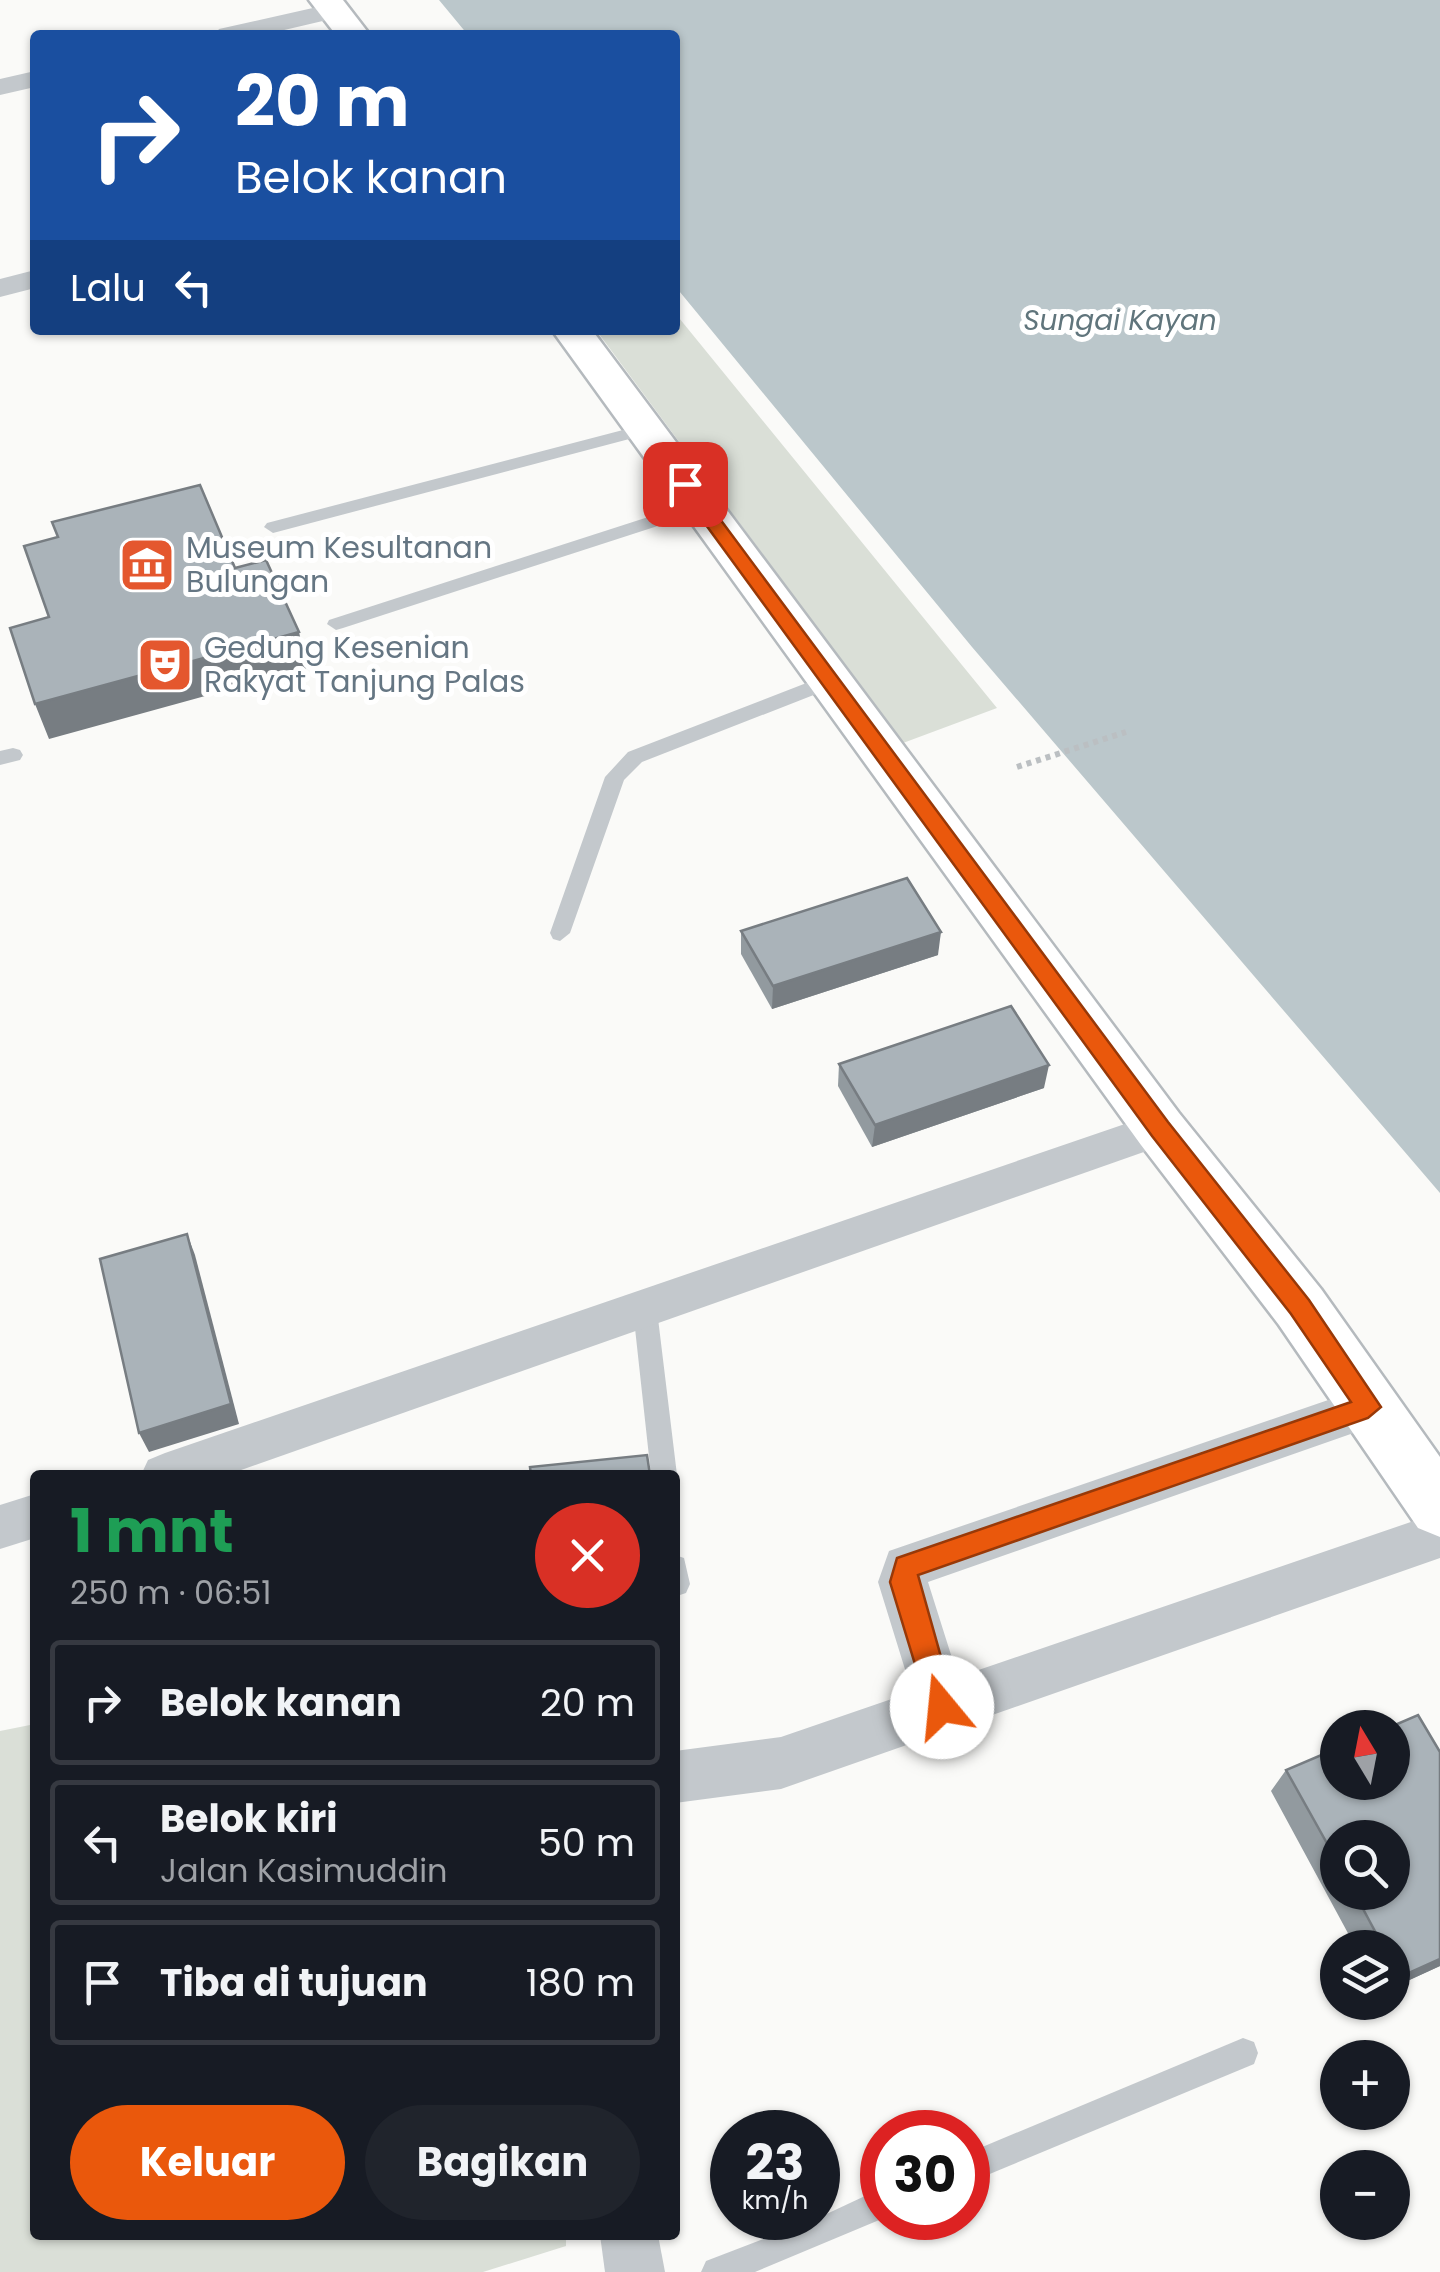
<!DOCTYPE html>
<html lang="id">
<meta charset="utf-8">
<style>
:root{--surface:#171b24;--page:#20242c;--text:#f1f3f6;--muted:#9ea1a6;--line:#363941;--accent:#ea580c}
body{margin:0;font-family:Poppins,sans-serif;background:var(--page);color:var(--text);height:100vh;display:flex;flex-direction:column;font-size:38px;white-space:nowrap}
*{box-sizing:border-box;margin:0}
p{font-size:32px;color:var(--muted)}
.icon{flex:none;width:55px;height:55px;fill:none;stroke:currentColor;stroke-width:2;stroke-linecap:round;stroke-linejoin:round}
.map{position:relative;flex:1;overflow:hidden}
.sheet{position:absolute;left:30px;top:1470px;width:650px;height:770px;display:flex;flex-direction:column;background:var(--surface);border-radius:10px;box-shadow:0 2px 8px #0004}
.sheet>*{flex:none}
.banner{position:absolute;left:30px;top:30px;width:650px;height:305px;border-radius:10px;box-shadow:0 2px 8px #0004;background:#1a4fa0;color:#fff;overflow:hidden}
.needle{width:65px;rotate:350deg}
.tools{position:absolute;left:1320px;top:1710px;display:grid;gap:20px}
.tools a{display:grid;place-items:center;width:90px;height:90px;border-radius:50%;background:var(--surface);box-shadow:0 2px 8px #0004;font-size:50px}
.speed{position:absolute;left:710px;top:2110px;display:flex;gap:20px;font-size:50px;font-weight:700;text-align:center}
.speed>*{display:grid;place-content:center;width:130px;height:130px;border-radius:50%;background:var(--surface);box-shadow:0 2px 8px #0004;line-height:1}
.speed small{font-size:25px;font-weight:400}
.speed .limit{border:15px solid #d22;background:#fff;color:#111}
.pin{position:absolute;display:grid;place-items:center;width:85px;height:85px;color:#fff;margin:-42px;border-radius:20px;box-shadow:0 5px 15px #0006}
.me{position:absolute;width:110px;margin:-55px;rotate:343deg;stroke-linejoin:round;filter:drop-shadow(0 0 8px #0008)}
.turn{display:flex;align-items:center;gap:35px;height:210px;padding:0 40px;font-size:45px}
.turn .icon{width:130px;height:130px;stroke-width:2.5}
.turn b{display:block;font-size:70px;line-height:85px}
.then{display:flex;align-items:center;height:95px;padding:0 40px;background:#0003;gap:20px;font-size:38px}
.round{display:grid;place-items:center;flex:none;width:105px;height:105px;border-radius:52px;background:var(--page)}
.summary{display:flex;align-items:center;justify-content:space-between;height:170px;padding:0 40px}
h1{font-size:60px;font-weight:700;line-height:75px;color:#1e9e55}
.action{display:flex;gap:20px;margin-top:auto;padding:20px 40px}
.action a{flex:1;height:115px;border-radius:60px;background:var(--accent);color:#fff;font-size:40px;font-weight:700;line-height:115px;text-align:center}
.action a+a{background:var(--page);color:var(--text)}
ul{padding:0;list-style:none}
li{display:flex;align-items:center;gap:30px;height:125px;margin:0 20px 15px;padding:0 20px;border:5px solid var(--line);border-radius:10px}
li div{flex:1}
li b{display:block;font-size:38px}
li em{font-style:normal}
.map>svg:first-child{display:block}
.green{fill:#dadfd7}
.water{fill:#bbc7cb}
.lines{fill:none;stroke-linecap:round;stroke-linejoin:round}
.primary-casing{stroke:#b5babe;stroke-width:5}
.path{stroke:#bbbfc2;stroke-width:6;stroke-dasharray:5 5;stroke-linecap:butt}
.service{fill:#c3c8cc;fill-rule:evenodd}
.minor{fill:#c3c8cc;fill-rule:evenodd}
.primary{fill:#fff;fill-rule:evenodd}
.wall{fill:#929a9f;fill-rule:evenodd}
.shaded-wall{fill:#777d82}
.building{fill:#aab3b9;stroke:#777d82;stroke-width:2.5}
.route{fill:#ea580c;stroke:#983908;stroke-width:2.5}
.labels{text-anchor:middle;stroke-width:10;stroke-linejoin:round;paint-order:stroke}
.far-water-label{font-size:28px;font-style:italic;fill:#60757c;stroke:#fff}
.poi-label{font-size:30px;fill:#657683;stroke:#fff;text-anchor:start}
</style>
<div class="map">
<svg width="1440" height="2272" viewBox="0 0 1440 2272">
<rect width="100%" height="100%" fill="#fafaf8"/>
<g class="green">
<polygon points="675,313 997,708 903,743 596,330 675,330"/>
<polygon points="35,1724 35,2235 566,2235 566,2246 483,2272 0,2272 0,1731"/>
</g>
<polygon class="water" points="439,0 1440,0 1440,1193 972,647 675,286 675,35 468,35"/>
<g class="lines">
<g class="primary-casing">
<g id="primary">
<polygon points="309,0 343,0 370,35 336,35"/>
<polygon points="552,330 592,330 1179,1113 1321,1289 1440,1457 1440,1537 1418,1528 1279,1325 1141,1145"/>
</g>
</g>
<polyline class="path" points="1017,767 1126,732"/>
<g class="service">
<polygon points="646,424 654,429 652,433 273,533 264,527 267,523"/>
<polygon points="701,500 710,506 707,510 343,628 336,630 327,624 329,620"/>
<polygon points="827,675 834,677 834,687 642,762 624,780 570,933 560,941 553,939 550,933 605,777 628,752"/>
<polygon points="13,748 20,750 23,755 20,760 0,765 0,751"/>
<polygon points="645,1300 653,1303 657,1310 677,1475 675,1478 675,1475 651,1475 633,1310 637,1303"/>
<polygon points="675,1555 684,1558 690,1584 686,1593 677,1596"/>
<polygon points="1243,2038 1254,2042 1258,2053 1254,2064 968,2183 968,2153"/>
<polygon points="882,2188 884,2218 755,2272 701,2272 706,2261 818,2218"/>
</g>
<g class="minor">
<polygon points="335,3 344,6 348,11 344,16 263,35 215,35 219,29"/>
<polygon points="35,71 35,87 0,95 0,79"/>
<polygon points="35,270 35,288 0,297 0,279"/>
<polygon points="1160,1112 1175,1117 1181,1129 1175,1141 227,1475 141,1475 148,1460 165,1453"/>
<polygon points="1369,1386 1385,1392 1392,1407 1385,1422 928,1582 958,1677 1440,1512 1440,1558 781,1789 675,1803 675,1751 781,1737 912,1692 878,1582 889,1551"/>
<polygon points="35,1494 35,1538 0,1549 0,1505"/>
<polygon points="600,2235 658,2235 665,2272 605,2272"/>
</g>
<use href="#primary" class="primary"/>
</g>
<g class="wall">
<polygon points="741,931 938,955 772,1009 741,954"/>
<polygon points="839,1064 1044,1088 872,1147 838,1086"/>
<path d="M1440 1752V1966L1392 1988V1948H1356L1271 1791 1286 1770ZM1338 1838 1392 1892H1338Z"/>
</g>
<g class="shaded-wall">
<polygon points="299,632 307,668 49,739 35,704"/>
<polygon points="941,932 938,955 772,1009 773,986"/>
<polygon points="1049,1065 1044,1088 872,1147 875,1125"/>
<polygon points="187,1234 195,1255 239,1424 149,1452 139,1433"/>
<polygon points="1440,1959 1440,1966 1392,1988 1392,1983 1400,1977"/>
</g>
<g class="building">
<polygon points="200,485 235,568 266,560 299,632 35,704 10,628 49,617 24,546 58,537 52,522"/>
<polygon points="907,878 941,932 773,986 741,931"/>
<polygon points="1011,1006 1049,1065 875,1125 839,1064"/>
<polygon points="187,1234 231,1404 139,1433 100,1259"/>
<polygon points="647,1455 650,1475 531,1475 530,1467"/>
<polygon points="1418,1715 1440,1752 1440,1959 1400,1977 1392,1963 1392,1948 1384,1948 1354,1892 1392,1892 1392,1838 1338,1838 1338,1863 1286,1770 1338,1748 1338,1782 1392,1782 1392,1728 1388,1728"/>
</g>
<polygon class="route" points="679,480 691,480 1168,1122 1309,1300 1381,1407 1368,1418 918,1575 955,1707 951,1716 942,1720 932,1716 928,1707 890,1582 897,1558 1351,1402 1291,1314 1152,1136 679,488"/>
<defs>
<g id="museum-square" transform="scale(2.875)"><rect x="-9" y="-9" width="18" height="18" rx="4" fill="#e4572e" stroke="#fff"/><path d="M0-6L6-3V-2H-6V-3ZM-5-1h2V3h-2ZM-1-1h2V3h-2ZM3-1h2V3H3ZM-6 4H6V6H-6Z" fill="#fff"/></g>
<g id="theatre-square" transform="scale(2.875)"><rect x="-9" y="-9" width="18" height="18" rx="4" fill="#e4572e" stroke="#fff"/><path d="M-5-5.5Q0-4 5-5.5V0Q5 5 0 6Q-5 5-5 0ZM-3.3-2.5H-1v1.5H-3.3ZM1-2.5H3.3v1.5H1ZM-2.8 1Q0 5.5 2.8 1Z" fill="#fff"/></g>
</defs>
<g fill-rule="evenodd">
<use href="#museum-square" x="147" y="565"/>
<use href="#theatre-square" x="165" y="665"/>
</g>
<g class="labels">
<g class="far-water-label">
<text x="1120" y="330">Sungai Kayan</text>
</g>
<g class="poi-label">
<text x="186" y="558">Museum Kesultanan<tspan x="186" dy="34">Bulungan</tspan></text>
<text x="204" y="658">Gedung Kesenian<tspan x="204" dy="34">Rakyat Tanjung Palas</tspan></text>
</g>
</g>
</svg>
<div class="tools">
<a><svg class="needle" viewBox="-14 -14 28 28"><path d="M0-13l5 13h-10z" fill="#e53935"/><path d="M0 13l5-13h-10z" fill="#9ea1a6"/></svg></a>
<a><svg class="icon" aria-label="search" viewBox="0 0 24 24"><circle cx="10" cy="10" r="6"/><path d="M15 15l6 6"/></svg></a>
<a><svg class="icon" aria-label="layers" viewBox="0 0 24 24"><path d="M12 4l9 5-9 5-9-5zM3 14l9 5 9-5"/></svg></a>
<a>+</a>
<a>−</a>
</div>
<div class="speed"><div>23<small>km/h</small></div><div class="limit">30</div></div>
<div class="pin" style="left:685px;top:484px;background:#d93025"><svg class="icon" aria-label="arrive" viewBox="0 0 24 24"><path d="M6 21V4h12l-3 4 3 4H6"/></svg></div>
<svg class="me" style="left:942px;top:1707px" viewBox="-20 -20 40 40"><circle r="19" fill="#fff"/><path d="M0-13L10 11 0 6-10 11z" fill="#ea580c"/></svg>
<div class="banner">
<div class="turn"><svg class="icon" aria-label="right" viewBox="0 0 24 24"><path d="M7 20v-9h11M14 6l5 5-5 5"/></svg><div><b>20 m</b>Belok kanan</div></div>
<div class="then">Lalu<svg class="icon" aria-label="left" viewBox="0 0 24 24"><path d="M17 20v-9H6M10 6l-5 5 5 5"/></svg></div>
</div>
<section class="sheet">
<div class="summary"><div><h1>1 mnt</h1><p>250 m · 06:51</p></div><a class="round" style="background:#d93025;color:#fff"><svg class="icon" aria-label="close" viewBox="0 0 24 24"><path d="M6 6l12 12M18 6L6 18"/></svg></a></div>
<ul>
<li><svg class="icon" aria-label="right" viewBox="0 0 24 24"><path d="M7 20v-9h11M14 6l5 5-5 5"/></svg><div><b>Belok kanan</b></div><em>20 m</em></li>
<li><svg class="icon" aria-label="left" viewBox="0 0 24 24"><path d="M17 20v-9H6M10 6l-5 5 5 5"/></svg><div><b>Belok kiri</b><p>Jalan Kasimuddin</p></div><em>50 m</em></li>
<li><svg class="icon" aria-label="arrive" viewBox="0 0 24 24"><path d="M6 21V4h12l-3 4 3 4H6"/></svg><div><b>Tiba di tujuan</b></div><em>180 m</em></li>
</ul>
<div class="action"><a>Keluar</a><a>Bagikan</a></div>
</section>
</div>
